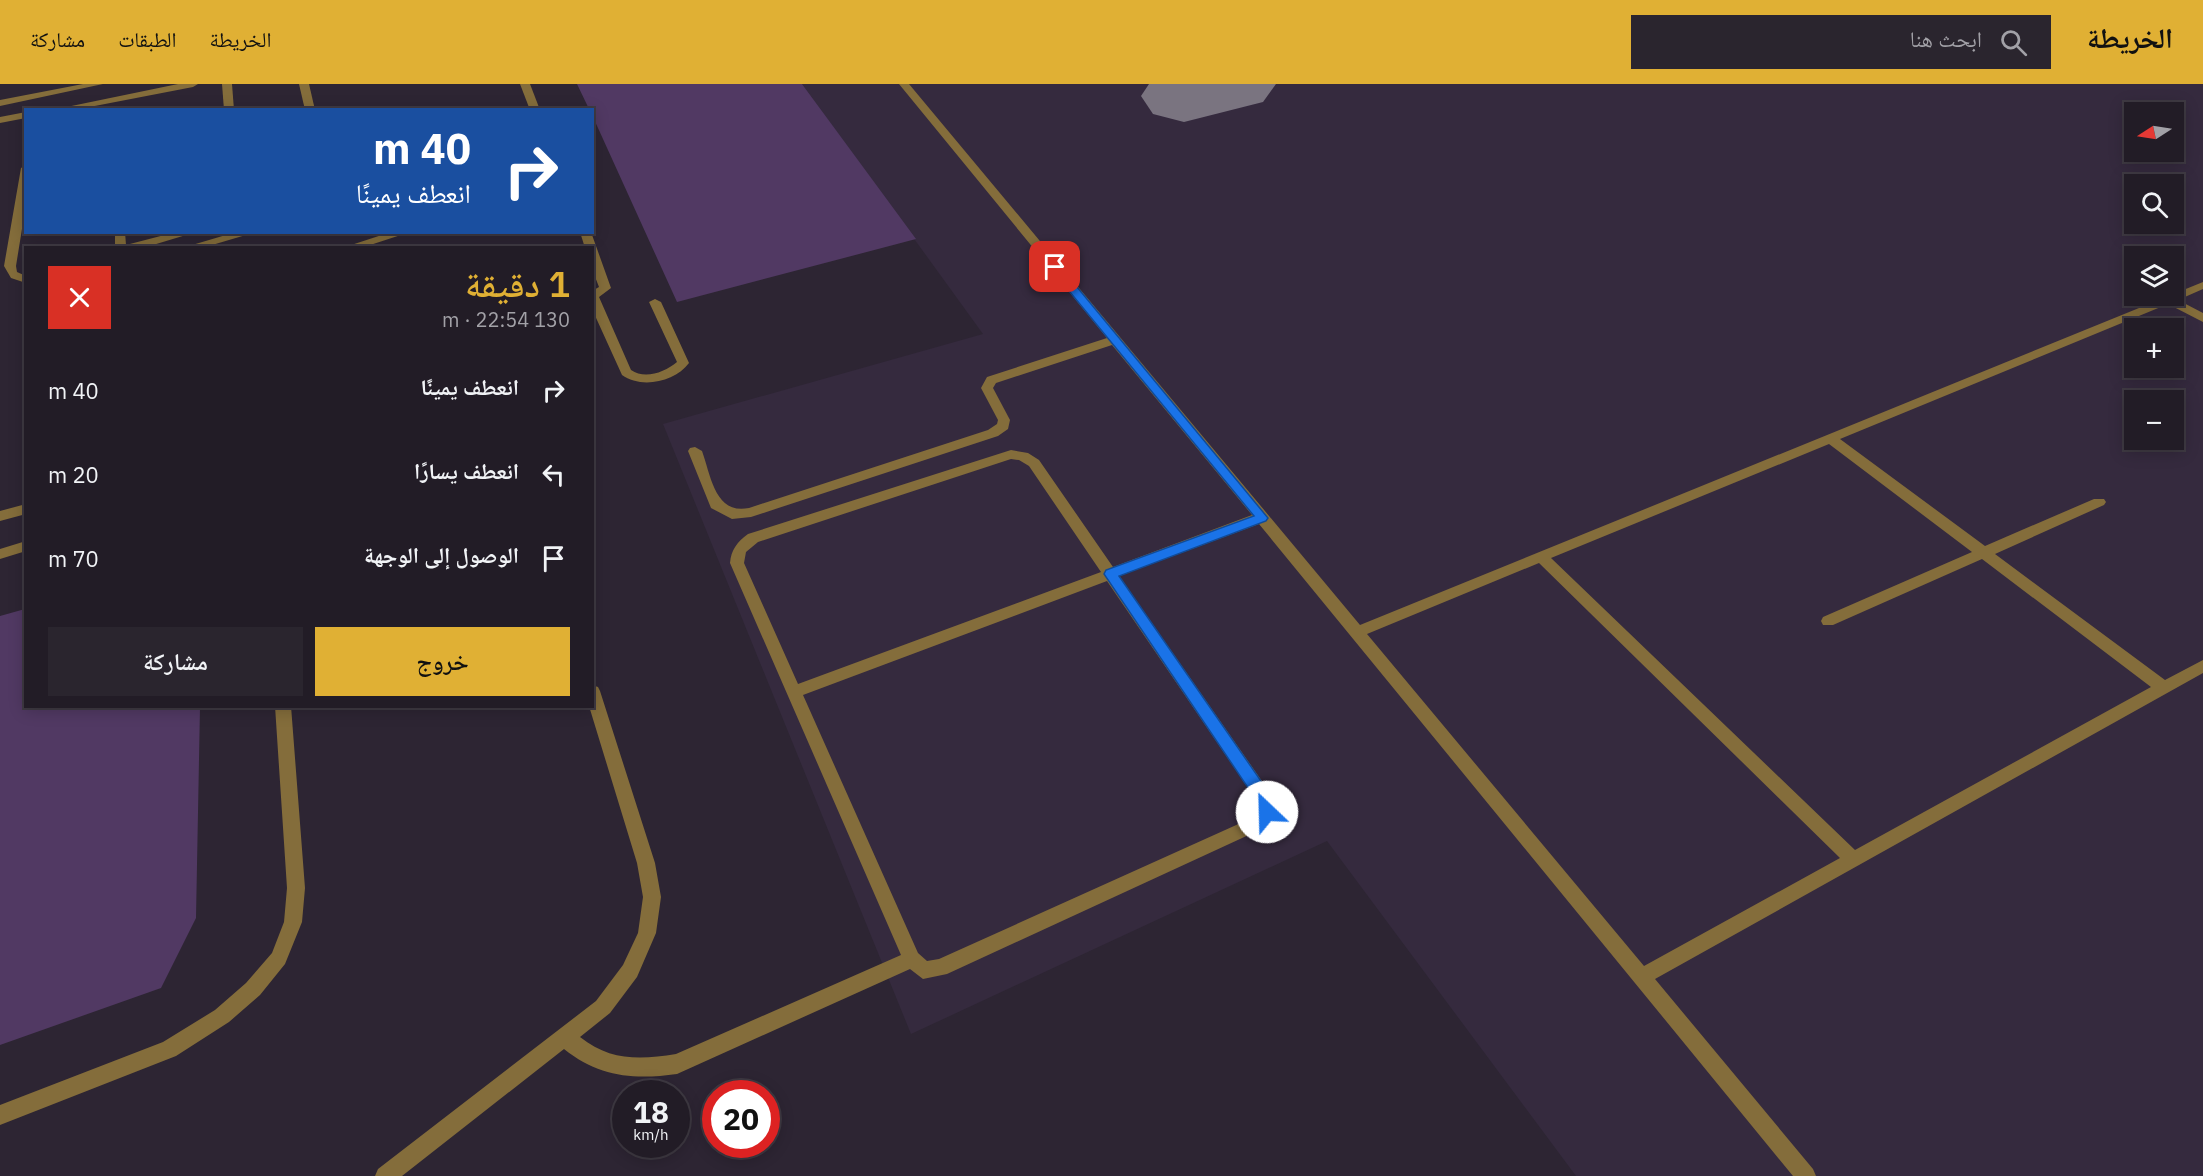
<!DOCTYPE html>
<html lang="ar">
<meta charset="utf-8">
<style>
:root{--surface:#221c26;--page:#2a252e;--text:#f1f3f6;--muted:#a2a1a7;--line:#3f3a43;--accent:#e0b034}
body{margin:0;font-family:"IBM Plex Sans","Noto Naskh Arabic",sans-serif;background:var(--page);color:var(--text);direction:rtl;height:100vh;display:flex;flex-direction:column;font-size:22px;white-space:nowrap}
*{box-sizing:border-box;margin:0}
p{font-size:20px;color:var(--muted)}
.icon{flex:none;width:33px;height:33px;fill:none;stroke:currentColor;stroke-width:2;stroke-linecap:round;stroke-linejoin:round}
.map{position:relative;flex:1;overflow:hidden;direction:ltr}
.side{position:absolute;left:24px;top:162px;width:570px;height:462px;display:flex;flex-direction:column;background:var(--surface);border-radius:0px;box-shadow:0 3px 15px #0003,0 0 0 2px var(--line);direction:rtl}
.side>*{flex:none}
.hud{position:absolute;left:24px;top:24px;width:570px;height:126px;border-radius:0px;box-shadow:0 3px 15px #0003,0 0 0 2px var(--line);direction:rtl;background:#1a4fa0;color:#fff;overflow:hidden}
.needle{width:39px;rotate:258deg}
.buttons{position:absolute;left:2124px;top:18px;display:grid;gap:12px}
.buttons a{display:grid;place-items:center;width:60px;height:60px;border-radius:0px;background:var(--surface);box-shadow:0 3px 15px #0003,0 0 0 2px var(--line);font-size:30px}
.speed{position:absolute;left:612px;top:996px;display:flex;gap:12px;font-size:30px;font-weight:700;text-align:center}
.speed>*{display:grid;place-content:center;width:78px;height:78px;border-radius:50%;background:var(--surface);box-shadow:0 3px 15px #0003,0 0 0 2px var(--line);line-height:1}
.speed small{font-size:15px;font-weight:400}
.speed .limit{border:9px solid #d22;background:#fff;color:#111}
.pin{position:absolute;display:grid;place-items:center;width:51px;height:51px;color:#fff;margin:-26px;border-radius:12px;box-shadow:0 3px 9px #0006}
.me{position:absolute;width:66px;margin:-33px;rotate:336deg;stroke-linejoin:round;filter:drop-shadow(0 0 4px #0008)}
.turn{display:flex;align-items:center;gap:21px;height:126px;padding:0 24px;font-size:27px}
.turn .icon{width:78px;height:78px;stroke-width:2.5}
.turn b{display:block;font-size:42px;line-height:51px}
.round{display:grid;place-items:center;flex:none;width:63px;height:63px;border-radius:0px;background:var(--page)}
.head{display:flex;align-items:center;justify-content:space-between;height:102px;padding:0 24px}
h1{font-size:36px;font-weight:600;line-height:45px;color:var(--accent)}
.cta{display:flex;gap:12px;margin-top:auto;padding:12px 24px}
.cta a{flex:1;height:69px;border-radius:0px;background:var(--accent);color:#111;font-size:24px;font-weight:600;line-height:69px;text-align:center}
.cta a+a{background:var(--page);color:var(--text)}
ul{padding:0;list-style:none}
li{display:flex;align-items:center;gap:18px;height:84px;padding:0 24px}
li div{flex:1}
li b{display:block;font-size:22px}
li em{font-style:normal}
header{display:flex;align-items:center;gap:36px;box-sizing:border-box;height:84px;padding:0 30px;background:var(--accent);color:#111}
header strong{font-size:28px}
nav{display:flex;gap:33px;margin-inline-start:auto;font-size:21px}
.search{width:420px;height:54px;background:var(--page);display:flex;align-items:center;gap:15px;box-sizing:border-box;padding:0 21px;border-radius:0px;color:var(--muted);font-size:22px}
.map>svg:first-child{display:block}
.built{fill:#352a3e;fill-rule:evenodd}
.green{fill:#513963}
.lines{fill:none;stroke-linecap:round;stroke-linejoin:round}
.taxiway{fill:#7a7480;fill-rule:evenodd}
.lane{fill:#846d3b;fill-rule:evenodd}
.route{fill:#1a73e8;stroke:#114b97;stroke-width:1.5}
</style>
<header>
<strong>الخريطة</strong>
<div class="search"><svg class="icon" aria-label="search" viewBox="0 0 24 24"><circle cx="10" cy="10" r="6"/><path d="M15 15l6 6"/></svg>ابحث هنا</div>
<nav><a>الخريطة</a><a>الطبقات</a><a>مشاركة</a></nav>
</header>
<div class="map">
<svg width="2203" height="1092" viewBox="0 0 2203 1092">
<rect width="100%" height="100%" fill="#2d2533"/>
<path class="built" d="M802 0H2203V1092H1576L1327 757 911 950 663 340 983 250ZM2134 28H2174V68H2134ZM2134 100H2174V140H2134ZM2134 172H2174V212H2134ZM2134 244H2174V284H2134ZM2134 316H2174V356H2134Z"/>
<g class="green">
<polygon points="577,0 802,0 916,155 677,218 593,33 592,26 589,25"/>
<polygon points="25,525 26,622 200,623 196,834 161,904 0,961 0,532"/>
</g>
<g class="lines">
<polygon class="taxiway" points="1149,0 1276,0 1263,18 1184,38 1153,30 1141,12"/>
<g class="lane">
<polygon points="83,0 103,0 0,22 0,16"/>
<polygon points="178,0 198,0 193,3 74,26 52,26"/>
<polygon points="222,0 232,0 234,26 224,26"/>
<polygon points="299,0 309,0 315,26 305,26"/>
<polygon points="520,0 530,0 540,26 530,26"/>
<path d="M899 0H909L1360 541 2203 198V205L2178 216 2203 229V238L2168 220 1840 355 1985 462 2094 415H2104L2106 418 2104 421 1995 470 2165 596 2203 576V589L1655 895 1813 1085 1816 1092H1793L1259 440 1119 492 1271 710 1275 728 1266 743 947 890 923 895 910 885 677 990C634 996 599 993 564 965L402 1092H375L378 1085 596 917 623 881 638 849 643 813 637 779 589 622H592V601L598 603 600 607 655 779 661 813 656 849 637 893 610 929 580 953C610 977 640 976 676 970L901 871 730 479C731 466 737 458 748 450L1011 366 1028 369 1039 376 1113 483 1252 431 1112 261 996 299 993 304 1010 336 1008 345 998 352 751 433 732 435 711 424 688 367 690 364 695 363 702 367C711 392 715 431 749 424L988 346 997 340 998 336 981 304 987 293 1107 254ZM1829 360 1972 468 1823 533 1821 537 1823 541H1833L1982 475 2151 603 1855 766 1551 474ZM1011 375 1019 376 1029 382 1101 488 798 600 744 479 746 468 758 458ZM1539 479 1840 774 1644 882 1367 550ZM1107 497 1257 717 1258 727 1254 733 939 875 927 877 918 869 803 611Z"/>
<polygon points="26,28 26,34 0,39 0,33"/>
<polygon points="26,81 26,120 16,182 17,188 26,192 26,199 11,194 4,182 21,84"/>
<polygon points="115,148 125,148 126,161 176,148 196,148 143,164 115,164"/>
<polygon points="236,148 256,148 202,164 182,164"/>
<polygon points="391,148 410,148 361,164 342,164"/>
<path d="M580 148H591L611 204 599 213 631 286C645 296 665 288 677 278L649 218 655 215 661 218 689 279C675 298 641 305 622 291L592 225V207L599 203 592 185V164H585Z"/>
<polygon points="26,420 26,430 0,437 0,427"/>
<polygon points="26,457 26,467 0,475 0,465"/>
<polygon points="275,622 291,622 305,804 302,838 285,880 260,911 229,938 176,972 0,1041 0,1021 163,958 215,926 246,899 272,869 284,838 287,804"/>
</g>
</g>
<polygon class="route" points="1055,179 1058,180 1268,434 1266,437 1119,492 1270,710 1275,728 1273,732 1267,734 1262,732 1257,717 1104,490 1106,486 1254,432 1051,185 1051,180"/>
</svg>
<div class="buttons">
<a><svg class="needle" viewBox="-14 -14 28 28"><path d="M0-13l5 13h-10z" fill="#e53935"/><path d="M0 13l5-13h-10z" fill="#a2a1a7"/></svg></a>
<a><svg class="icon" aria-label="search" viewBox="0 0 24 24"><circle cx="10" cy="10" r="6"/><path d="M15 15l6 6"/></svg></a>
<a><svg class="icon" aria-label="layers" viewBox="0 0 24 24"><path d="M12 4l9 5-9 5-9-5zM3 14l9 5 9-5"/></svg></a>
<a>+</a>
<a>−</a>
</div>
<div class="speed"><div>18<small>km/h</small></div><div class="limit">20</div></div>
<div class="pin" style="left:1055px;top:183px;background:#d93025"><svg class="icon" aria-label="arrive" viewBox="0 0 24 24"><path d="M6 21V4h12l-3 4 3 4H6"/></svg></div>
<svg class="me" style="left:1267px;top:728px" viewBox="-20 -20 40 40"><circle r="19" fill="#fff"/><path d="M0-13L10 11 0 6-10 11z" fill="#1a73e8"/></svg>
<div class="hud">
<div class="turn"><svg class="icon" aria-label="right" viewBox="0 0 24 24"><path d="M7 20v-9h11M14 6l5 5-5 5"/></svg><div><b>40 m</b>انعطف يمينًا</div></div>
</div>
<section class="side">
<div class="head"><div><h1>1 دقيقة</h1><p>130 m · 22:54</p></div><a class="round" style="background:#d93025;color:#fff"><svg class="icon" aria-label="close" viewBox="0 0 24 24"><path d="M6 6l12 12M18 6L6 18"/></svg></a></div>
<ul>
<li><svg class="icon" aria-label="right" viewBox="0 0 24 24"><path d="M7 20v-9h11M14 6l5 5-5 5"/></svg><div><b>انعطف يمينًا</b></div><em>40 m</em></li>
<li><svg class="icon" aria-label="left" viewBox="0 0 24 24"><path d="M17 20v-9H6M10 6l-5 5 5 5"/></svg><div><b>انعطف يسارًا</b></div><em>20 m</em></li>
<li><svg class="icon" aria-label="arrive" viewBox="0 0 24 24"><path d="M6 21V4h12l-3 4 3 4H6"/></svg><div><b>الوصول إلى الوجهة</b></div><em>70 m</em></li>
</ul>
<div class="cta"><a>خروج</a><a>مشاركة</a></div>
</section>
</div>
